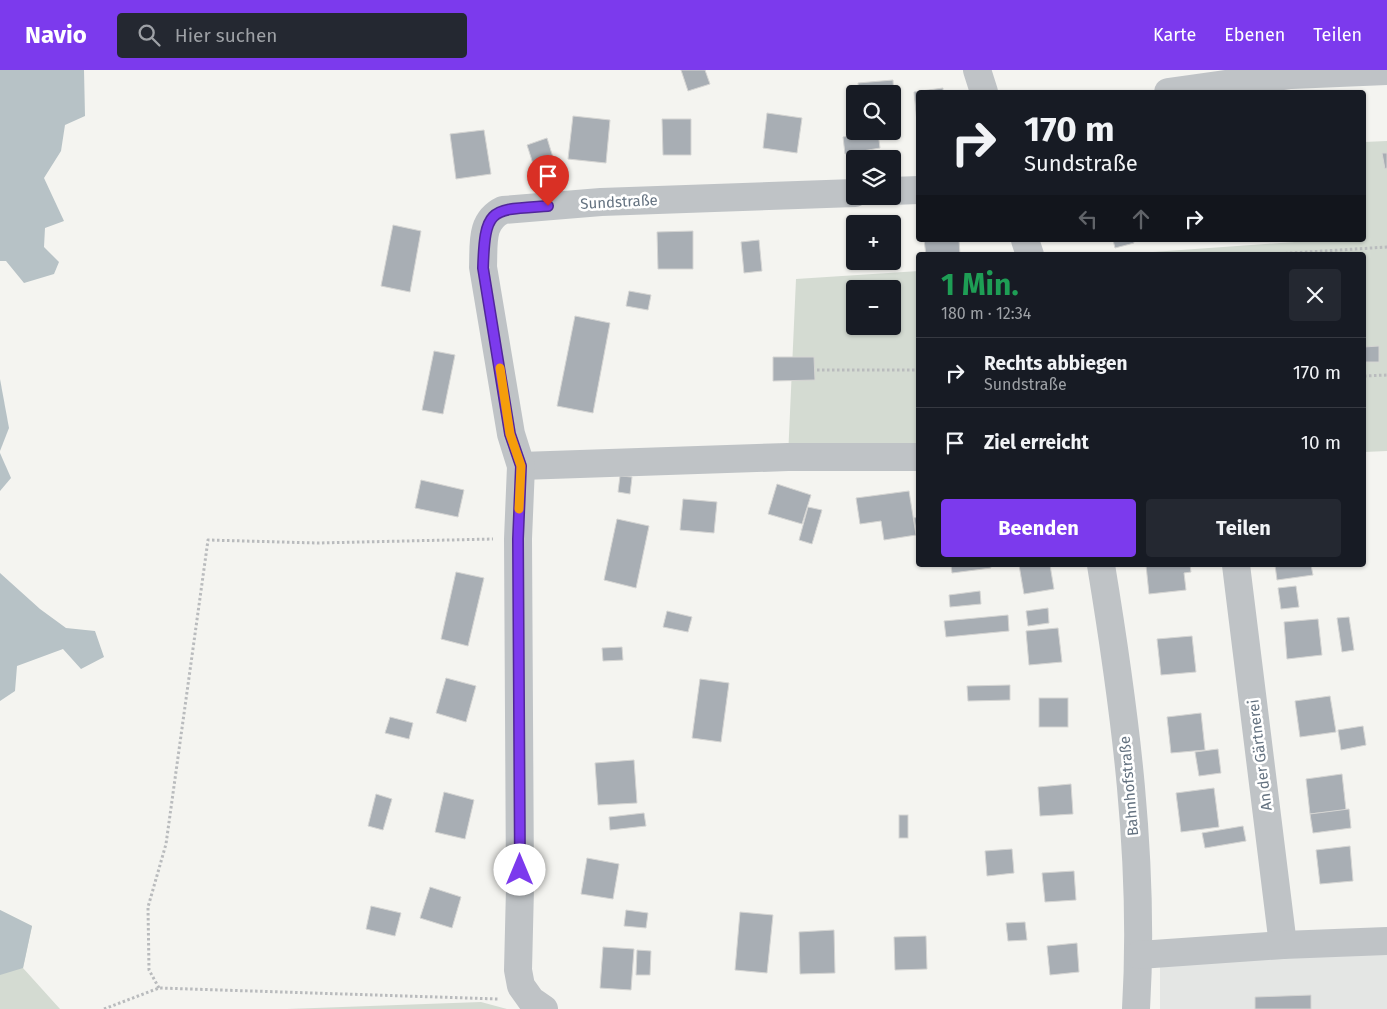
<!DOCTYPE html>
<html lang="de">
<meta charset="utf-8">
<style>
:root{--surface:#171b24;--page:#242831;--text:#f1f3f6;--muted:#9ea1a6;--line:#363941;--accent:#7c3aed}
body{margin:0;font-family:"Fira Sans",sans-serif;background:var(--page);color:var(--text);height:100vh;display:flex;flex-direction:column;font-size:19px;white-space:nowrap}
*{box-sizing:border-box;margin:0}
p{font-size:16px;color:var(--muted)}
.icon{flex:none;width:28px;height:28px;fill:none;stroke:currentColor;stroke-width:2;stroke-linecap:round;stroke-linejoin:round}
.map{position:relative;flex:1;overflow:hidden}
.panel{position:absolute;left:916px;top:182px;width:450px;height:315px;display:flex;flex-direction:column;background:var(--surface);border-radius:5px;box-shadow:0 1px 4px #0004}
.panel>*{flex:none}
.top-card{position:absolute;left:916px;top:20px;width:450px;height:152px;border-radius:5px;box-shadow:0 1px 4px #0004;background:#171b24;color:var(--text);overflow:hidden}
.tools{position:absolute;left:846px;top:15px;display:grid;gap:10px}
.tools a{display:grid;place-items:center;width:55px;height:55px;border-radius:5px;background:var(--surface);box-shadow:0 1px 4px #0004;font-size:25px}
.pin{position:absolute;display:grid;place-items:center;width:42px;height:42px;color:#fff;margin:-51px -21px;border-radius:50% 50% 50% 0;rotate:-45deg;box-shadow:0 0 5px #0007}
.pin .icon{rotate:45deg}
.me{position:absolute;width:55px;margin:-28px;rotate:0deg;stroke-linejoin:round;filter:drop-shadow(0 0 4px #0008)}
.turn{display:flex;align-items:center;gap:18px;height:105px;padding:0 25px;font-size:22px}
.turn .icon{width:65px;height:65px;stroke-width:2.5}
.turn b{display:block;font-size:35px;line-height:42px}
.lanes{display:flex;align-items:center;height:48px;padding:0 25px;background:#0003;justify-content:center;gap:25px;direction:ltr}
.lanes .off{opacity:.35}
.round{display:grid;place-items:center;flex:none;width:52px;height:52px;border-radius:5px;background:var(--page)}
.summary{display:flex;align-items:center;justify-content:space-between;height:85px;padding:0 25px}
h1{font-size:30px;font-weight:700;line-height:38px;color:#1e9e55}
.action{display:flex;gap:10px;margin-top:auto;padding:10px 25px}
.action a{flex:1;height:58px;border-radius:5px;background:var(--accent);color:#fff;font-size:20px;font-weight:700;line-height:58px;text-align:center}
.action a+a{background:var(--page);color:var(--text)}
ul{padding:0;list-style:none}
li{display:flex;align-items:center;gap:15px;height:70px;padding:0 25px;border-top:1px solid var(--line)}
li div{flex:1}
li b{display:block;font-size:19px}
li em{font-style:normal}
header{display:flex;align-items:center;gap:30px;box-sizing:border-box;height:70px;padding:0 25px;background:var(--accent);color:#fff}
header strong{font-size:24px}
nav{display:flex;gap:28px;margin-inline-start:auto;font-size:18px}
.search{width:350px;height:45px;background:var(--page);display:flex;align-items:center;gap:12px;box-sizing:border-box;padding:0 18px;border-radius:5px;color:var(--muted);font-size:19px}
.map>svg:first-child{display:block}
.built{fill:#e4e6e4}
.green{fill:#d4dbd2;fill-rule:evenodd}
.water{fill:#b7c2c6}
.building{fill:#a8aeb4;stroke:#d5d5d3}
.lines{fill:none;stroke-linecap:round;stroke-linejoin:round}
.path{stroke:#b9bbbd;stroke-width:3;stroke-dasharray:2.5 2.5;stroke-linecap:butt}
.minor{stroke:#bfc3c6;stroke-width:28}
.route-casing{stroke:#51269a;stroke-width:12}
.route{stroke:#7c3aed;stroke-width:9}
.slow{stroke:#f59e0b;stroke-width:9}
.labels{text-anchor:middle;stroke-width:5;stroke-linejoin:round;paint-order:stroke}
.street-label{font-size:15px;fill:#647280;stroke:#fff}
</style>
<header>
<strong>Navio</strong>
<div class="search"><svg class="icon" aria-label="search" viewBox="0 0 24 24"><circle cx="10" cy="10" r="6"/><path d="M15 15l6 6"/></svg>Hier suchen</div>
<nav><a>Karte</a><a>Ebenen</a><a>Teilen</a></nav>
</header>
<div class="map">
<svg width="1387" height="939" viewBox="0 0 1387 939">
<rect width="100%" height="100%" fill="#f4f4f0"/>
<polygon class="built" points="1387,882 1387,939 1160,939 1160,896"/>
<g class="green">
<polygon points="1387,71 1387,381 1364,382 1364,185 1111,185 1323,170 1364,170 1364,72"/>
<path d="M919 201V383L788 387 796 209ZM855 219H892V256H855Z"/>
<polygon points="0,840 32,856 23,898 60,939 0,939"/>
<polygon points="481,932 507,939 287,939"/>
</g>
<g class="water">
<polygon points="0,0 84,0 85,46 65,55 61,81 44,108 64,151 45,158 44,177 59,192 54,204 24,213 6,191 0,191"/>
<polygon points="0,309 9,358 0,381"/>
<polygon points="0,383 11,408 0,421"/>
<polygon points="0,503 40,539 66,558 95,561 104,587 81,599 63,579 17,596 15,621 0,631"/>
<polygon points="0,840 32,856 23,898 0,905"/>
</g>
<g class="building">
<polygon points="681,0 705,0 710,14 688,21"/>
<polygon points="893,10 894,28 892,28 892,24 859,24 858,13"/>
<polygon points="943,18 943,22 919,22 917,52 914,22"/>
<polygon points="767,43 802,48 797,83 763,78"/>
<polygon points="573,46 610,50 606,93 568,89"/>
<polygon points="662,49 691,49 691,85 663,85"/>
<polygon points="484,60 491,104 456,109 450,64"/>
<polygon points="878,62 880,78 845,84 843,67"/>
<polygon points="547,68 555,94 535,100 527,75"/>
<polygon points="1382,83 1387,83 1387,98 1385,99"/>
<polygon points="393,155 421,161 410,222 381,216"/>
<polygon points="693,161 693,199 658,199 657,162"/>
<polygon points="759,170 762,201 744,203 741,172"/>
<polygon points="924,170 959,170 960,185 926,185"/>
<polygon points="1113,170 1133,170 1134,173 1115,178"/>
<polygon points="629,221 651,225 648,240 626,236"/>
<polygon points="575,246 610,253 593,343 557,336"/>
<polygon points="1379,276 1379,292 1364,292 1364,277"/>
<polygon points="434,281 455,285 443,344 422,340"/>
<polygon points="773,287 814,287 815,310 773,311"/>
<polygon points="620,406 632,407 630,424 618,422"/>
<polygon points="421,410 464,420 458,447 415,438"/>
<polygon points="777,414 811,425 802,454 768,444"/>
<polygon points="909,421 916,465 884,470 881,451 860,454 856,428"/>
<polygon points="683,429 717,432 714,463 680,460"/>
<polygon points="808,437 822,440 812,474 799,470"/>
<polygon points="919,447 919,478 914,448"/>
<polygon points="617,449 649,456 636,518 604,510"/>
<polygon points="951,495 990,495 991,498 952,503"/>
<polygon points="1019,495 1050,495 1054,519 1024,524"/>
<polygon points="1146,495 1190,495 1191,502 1184,503 1186,520 1149,524"/>
<polygon points="1275,495 1311,495 1313,505 1277,510"/>
<polygon points="456,502 484,508 468,576 441,569"/>
<polygon points="1296,516 1299,537 1281,539 1278,518"/>
<polygon points="980,521 981,534 950,537 949,525"/>
<polygon points="1048,538 1049,553 1028,556 1026,541"/>
<polygon points="667,541 692,547 688,562 663,557"/>
<polygon points="1008,545 1009,561 946,567 944,551"/>
<polygon points="1349,547 1354,580 1342,582 1337,548"/>
<polygon points="1318,549 1322,585 1287,589 1284,552"/>
<polygon points="1058,558 1062,592 1029,595 1026,561"/>
<polygon points="1192,566 1196,602 1161,605 1157,569"/>
<polygon points="622,577 623,590 603,591 602,578"/>
<polygon points="446,608 476,616 466,652 436,643"/>
<polygon points="700,609 729,613 721,672 692,668"/>
<polygon points="1010,615 1010,630 968,631 967,616"/>
<polygon points="1330,626 1336,662 1300,667 1295,631"/>
<rect x="1039" y="628" width="29" height="29"/>
<polygon points="1201,643 1205,680 1171,683 1167,647"/>
<polygon points="390,647 413,653 409,669 385,663"/>
<polygon points="1363,656 1366,675 1341,680 1338,660"/>
<polygon points="1218,679 1221,703 1199,706 1195,682"/>
<polygon points="634,690 637,733 598,735 595,693"/>
<polygon points="1342,704 1346,740 1310,744 1306,709"/>
<polygon points="1071,714 1073,744 1040,746 1038,717"/>
<polygon points="1214,718 1219,757 1181,762 1176,723"/>
<polygon points="444,722 474,730 465,769 435,762"/>
<polygon points="376,724 392,729 383,760 368,756"/>
<polygon points="1349,739 1351,758 1313,763 1310,744"/>
<polygon points="644,743 646,756 610,760 609,747"/>
<rect x="899" y="745" width="9" height="23"/>
<polygon points="1243,756 1246,771 1205,778 1202,763"/>
<polygon points="1350,776 1353,811 1320,814 1316,780"/>
<polygon points="1012,779 1014,803 987,806 985,781"/>
<polygon points="587,788 619,794 613,829 581,824"/>
<polygon points="1074,801 1076,830 1045,832 1042,803"/>
<polygon points="430,817 461,827 452,858 420,848"/>
<polygon points="371,836 401,843 395,866 366,859"/>
<polygon points="626,840 648,843 646,858 624,856"/>
<polygon points="740,842 773,845 767,903 735,900"/>
<polygon points="1025,852 1027,870 1008,871 1006,853"/>
<polygon points="834,860 835,903 800,904 799,862"/>
<polygon points="926,866 927,899 895,900 894,867"/>
<polygon points="1077,873 1079,902 1050,905 1047,876"/>
<polygon points="603,877 634,879 631,920 600,918"/>
<polygon points="637,880 651,881 650,905 636,905"/>
<polygon points="1311,925 1311,939 1255,939 1255,927"/>
</g>
<g class="lines">
<g class="path">
<polyline points="1260,185 1387,177"/>
<polyline points="817,300 919,300"/>
<polyline points="1364,306 1387,305"/>
<polyline points="159,918 149,900 148,837 166,774 208,470 317,473 493,469"/>
<polyline points="104,939 159,918 498,929"/>
</g>
<g class="minor">
<polyline points="977,0 984,22"/>
<polyline points="1168,22 1291,5 1387,1"/>
<polyline points="892,121 919,120"/>
<polyline points="1025,170 1030,185"/>
<polyline points="521,396 788,387 919,387"/>
<path d="M1101 495C1125 641 1145 791 1136 939"/>
<polyline points="1236,495 1283,875"/>
<polyline points="1139,885 1283,875 1387,871"/>
<path d="M544 939 531 930 521 916 518 900 520 818 518 469 521 396 511 364 483 197C484 174 480 151 503 140L601 132 855 123"/>
</g>
</g>
<g class="lines">
<g class="route-casing">
<path id="route" d="M520 800 518 469 521 396 510 364 483 198C485 136 491 140 548 136"/>
</g>
<use href="#route" class="route"/>
<polyline class="slow" points="500,298 510,364 521,396 519,439"/>
</g>
<g class="labels">
<g class="street-label">
<text transform="translate(619 132) rotate(-3)" y="5">Sundstraße</text>
<text transform="translate(1260 685) rotate(-97)" y="5">An der Gärtnerei</text>
<text transform="translate(1129 716) rotate(-95)" y="5">Bahnhofstraße</text>
</g>
</g>
</svg>
<div class="tools">
<a><svg class="icon" aria-label="search" viewBox="0 0 24 24"><circle cx="10" cy="10" r="6"/><path d="M15 15l6 6"/></svg></a>
<a><svg class="icon" aria-label="layers" viewBox="0 0 24 24"><path d="M12 4l9 5-9 5-9-5zM3 14l9 5 9-5"/></svg></a>
<a>+</a>
<a>−</a>
</div>
<div class="pin" style="left:548px;top:136px;background:#d93025"><svg class="icon" aria-label="arrive" viewBox="0 0 24 24"><path d="M6 21V4h12l-3 4 3 4H6"/></svg></div>
<svg class="me" style="left:520px;top:800px" viewBox="-20 -20 40 40"><circle r="19" fill="#fff"/><path d="M0-13L10 11 0 6-10 11z" fill="#7c3aed"/></svg>
<div class="top-card">
<div class="turn"><svg class="icon" aria-label="right" viewBox="0 0 24 24"><path d="M7 20v-9h11M14 6l5 5-5 5"/></svg><div><b>170 m</b>Sundstraße</div></div>
<div class="lanes"><svg class="icon off" aria-label="left" viewBox="0 0 24 24"><path d="M17 20v-9H6M10 6l-5 5 5 5"/></svg><svg class="icon off" aria-label="ahead" viewBox="0 0 24 24"><path d="M12 20V5M6 11l6-6 6 6"/></svg><svg class="icon" aria-label="right" viewBox="0 0 24 24"><path d="M7 20v-9h11M14 6l5 5-5 5"/></svg></div>
</div>
<section class="panel">
<div class="summary"><div><h1>1 Min.</h1><p>180 m · 12:34</p></div><a class="round"><svg class="icon" aria-label="close" viewBox="0 0 24 24"><path d="M6 6l12 12M18 6L6 18"/></svg></a></div>
<ul>
<li><svg class="icon" aria-label="right" viewBox="0 0 24 24"><path d="M7 20v-9h11M14 6l5 5-5 5"/></svg><div><b>Rechts abbiegen</b><p>Sundstraße</p></div><em>170 m</em></li>
<li><svg class="icon" aria-label="arrive" viewBox="0 0 24 24"><path d="M6 21V4h12l-3 4 3 4H6"/></svg><div><b>Ziel erreicht</b></div><em>10 m</em></li>
</ul>
<div class="action"><a>Beenden</a><a>Teilen</a></div>
</section>
</div>
